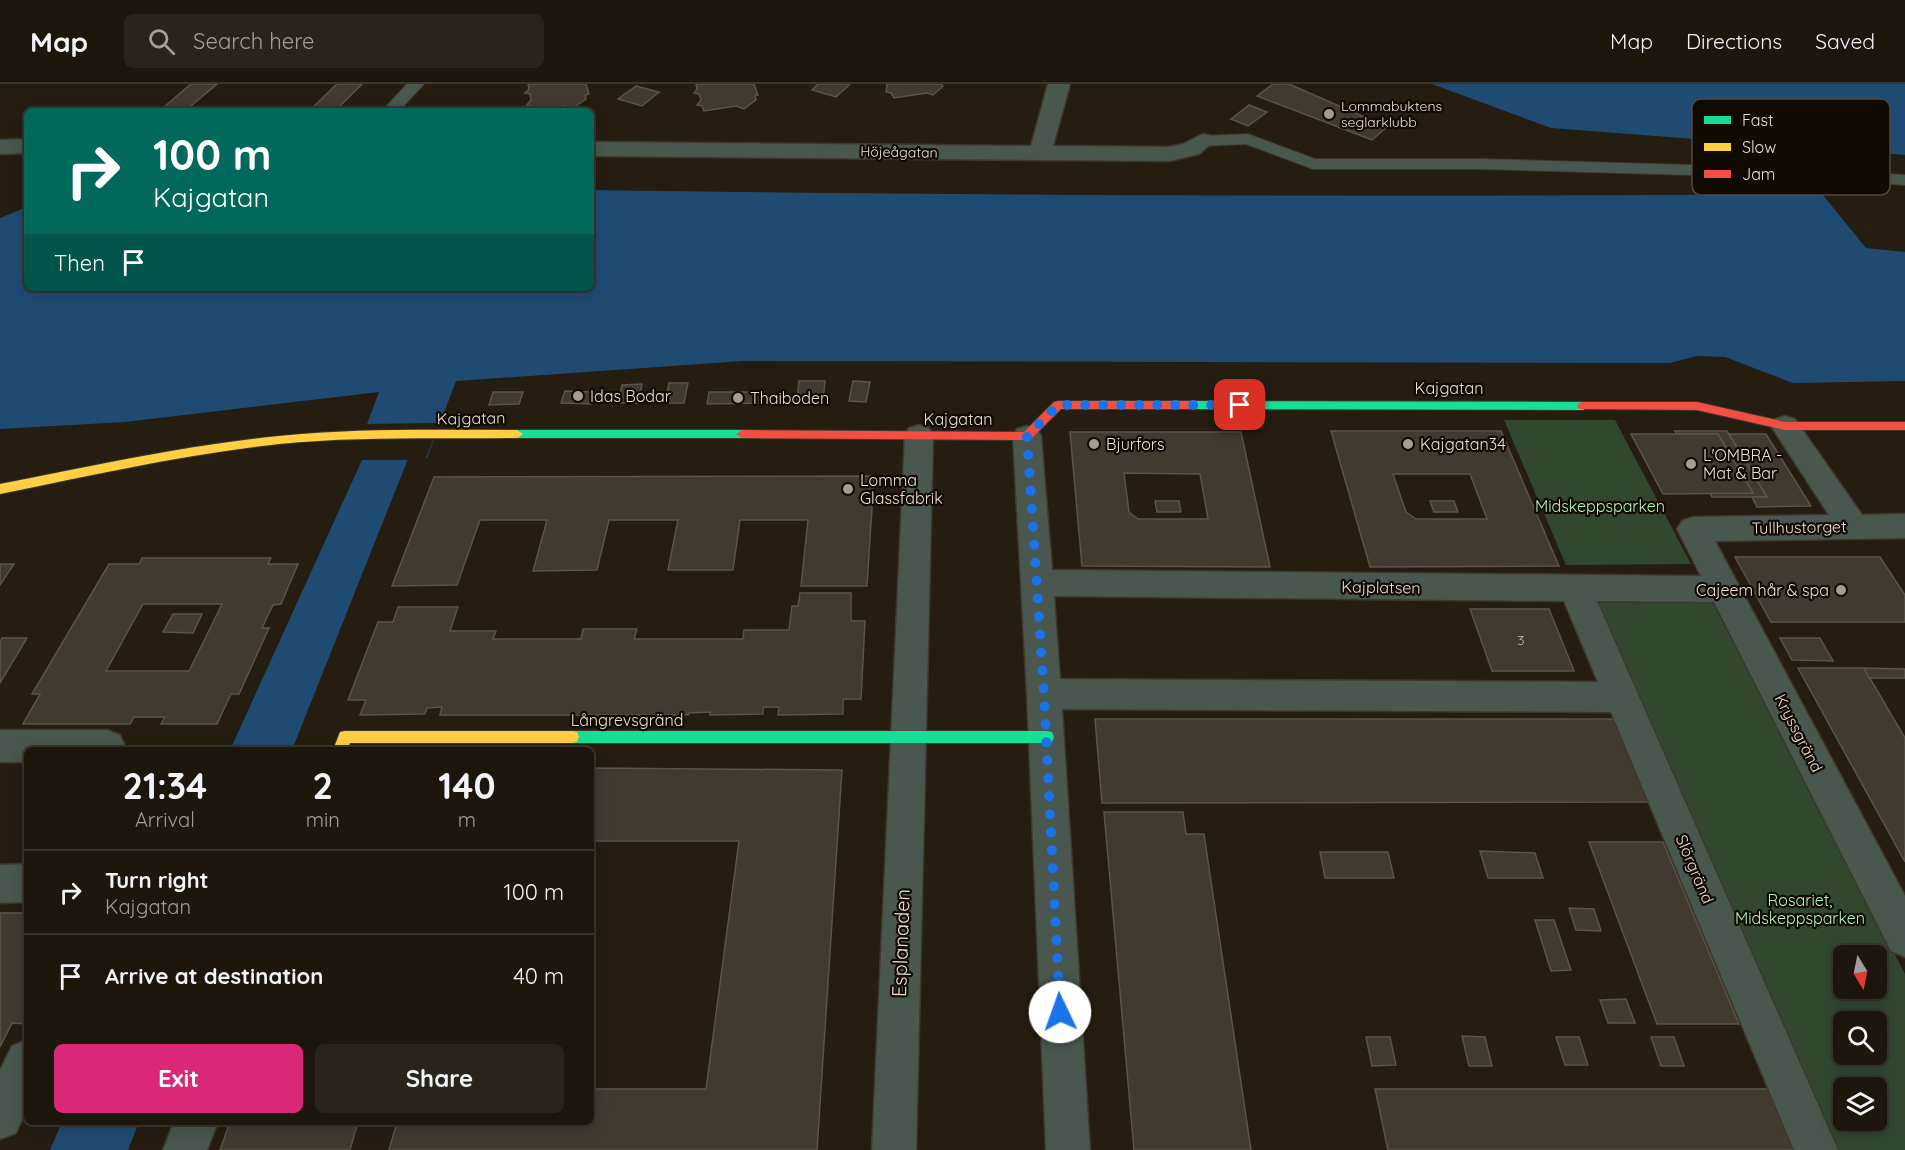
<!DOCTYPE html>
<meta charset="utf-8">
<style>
:root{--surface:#1c160c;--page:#29231a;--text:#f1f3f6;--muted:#a09f9d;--line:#3a352d;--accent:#db2777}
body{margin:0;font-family:Quicksand,sans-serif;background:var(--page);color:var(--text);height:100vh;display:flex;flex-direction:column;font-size:22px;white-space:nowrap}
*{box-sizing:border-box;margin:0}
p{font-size:20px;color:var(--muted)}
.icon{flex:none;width:33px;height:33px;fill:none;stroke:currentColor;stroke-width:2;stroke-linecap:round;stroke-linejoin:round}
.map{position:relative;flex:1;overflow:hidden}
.sheet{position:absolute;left:24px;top:663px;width:570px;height:378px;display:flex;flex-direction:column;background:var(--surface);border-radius:9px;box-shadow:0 3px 15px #0003,0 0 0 2px var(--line)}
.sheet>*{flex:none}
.top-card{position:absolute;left:24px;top:24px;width:570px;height:183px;border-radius:9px;box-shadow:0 3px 15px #0003,0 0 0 2px var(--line);background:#00695c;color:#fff;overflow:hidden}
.needle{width:39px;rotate:170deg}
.buttons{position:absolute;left:1833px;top:861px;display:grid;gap:12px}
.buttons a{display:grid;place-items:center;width:54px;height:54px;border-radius:9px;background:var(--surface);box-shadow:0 3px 15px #0003,0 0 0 2px var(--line);font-size:30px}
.pin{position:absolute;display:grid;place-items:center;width:51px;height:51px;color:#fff;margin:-26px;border-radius:12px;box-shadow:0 3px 9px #0006}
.me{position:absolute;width:66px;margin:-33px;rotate:357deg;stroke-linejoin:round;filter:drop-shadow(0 0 4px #0008)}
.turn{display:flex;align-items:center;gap:21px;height:126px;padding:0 30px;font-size:27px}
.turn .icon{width:78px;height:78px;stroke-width:2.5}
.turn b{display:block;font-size:42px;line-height:51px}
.then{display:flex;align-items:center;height:57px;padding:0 30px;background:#0003;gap:12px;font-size:22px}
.eta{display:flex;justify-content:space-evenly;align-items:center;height:102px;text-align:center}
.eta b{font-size:36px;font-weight:700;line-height:42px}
.cta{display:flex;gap:12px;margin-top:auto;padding:12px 30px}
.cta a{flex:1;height:69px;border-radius:9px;background:var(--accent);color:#fff;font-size:24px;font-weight:700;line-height:69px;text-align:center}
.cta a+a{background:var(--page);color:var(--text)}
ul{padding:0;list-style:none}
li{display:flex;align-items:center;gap:18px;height:84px;padding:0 30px;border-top:2px solid var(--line)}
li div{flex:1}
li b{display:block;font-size:22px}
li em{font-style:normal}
header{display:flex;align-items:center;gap:36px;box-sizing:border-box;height:84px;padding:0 30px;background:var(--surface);border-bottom:2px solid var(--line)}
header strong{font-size:28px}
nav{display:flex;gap:33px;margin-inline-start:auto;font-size:21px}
.search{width:420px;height:54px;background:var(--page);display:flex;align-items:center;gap:15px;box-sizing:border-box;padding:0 21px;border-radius:9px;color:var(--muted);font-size:22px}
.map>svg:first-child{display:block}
.green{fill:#31482f;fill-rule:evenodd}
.water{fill:#1f4b73}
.pier{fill:#251d10}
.building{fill:#413a2f;stroke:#5b5449;stroke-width:1.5;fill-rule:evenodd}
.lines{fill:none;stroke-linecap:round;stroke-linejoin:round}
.lane-casing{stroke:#3f372d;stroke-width:2}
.street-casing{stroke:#3f372d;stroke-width:3}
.fast-casing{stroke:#3f372d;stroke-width:2}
.slow-casing{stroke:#3f372d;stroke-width:2}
.jam-casing{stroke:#3f372d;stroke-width:2}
.lane{fill:#49574f;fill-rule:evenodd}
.street{fill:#49574f;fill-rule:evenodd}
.fast{fill:#16e098;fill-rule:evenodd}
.slow{fill:#ffcf43;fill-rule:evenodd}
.jam{fill:#f24e42;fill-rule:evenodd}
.route{stroke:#1a73e8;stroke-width:10;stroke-dasharray:0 18}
.poi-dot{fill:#a69c8f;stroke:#100a03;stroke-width:2}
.labels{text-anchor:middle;stroke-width:4.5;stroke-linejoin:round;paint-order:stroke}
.far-poi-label{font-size:14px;fill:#ebe0d3;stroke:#100a03;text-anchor:start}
.far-street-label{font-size:14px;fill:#ebe0d3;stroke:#100a03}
.number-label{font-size:14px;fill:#c0b6aa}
.street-label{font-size:16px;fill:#ebe0d3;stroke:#100a03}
.poi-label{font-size:16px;fill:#ebe0d3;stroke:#100a03;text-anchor:start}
.park-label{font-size:16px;fill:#aef7af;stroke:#100a03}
.near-street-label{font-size:20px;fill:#ebe0d3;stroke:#100a03}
.key{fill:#100a03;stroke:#524a41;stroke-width:1.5}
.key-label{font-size:16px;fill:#ebe0d3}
</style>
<header>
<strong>Map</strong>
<div class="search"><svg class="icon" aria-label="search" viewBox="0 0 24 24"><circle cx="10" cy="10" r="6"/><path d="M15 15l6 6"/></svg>Search here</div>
<nav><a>Map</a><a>Directions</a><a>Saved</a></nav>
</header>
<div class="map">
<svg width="1905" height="1066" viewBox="0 0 1905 1066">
<rect width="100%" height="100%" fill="#251d10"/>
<g class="green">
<polygon points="1504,336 1615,336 1691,480 1566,481"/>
<path d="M1594 512H1709L1905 890V1066H1838ZM1844 872H1876V904H1844ZM1844 938H1876V970H1844ZM1844 1004H1876V1036H1844Z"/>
</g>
<g class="water">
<polygon points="1432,0 1905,0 1905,71 1551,44"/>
<path d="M591 106C1001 112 1411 113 1822 110L1866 164 1905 168V297L1793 299 1725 273 1697 272 1670 279 743 277 456 297 427 374 408 375 292 666H230L362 376 354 375 379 308 125 338 0 345V134L27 123V204H591Z"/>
<polygon points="62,1038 139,1038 128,1066 50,1066"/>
</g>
<polygon class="pier" points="440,339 425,376 351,376 364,340"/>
<g class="building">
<polygon points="191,0 217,0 186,26 163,24"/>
<polygon points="337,0 362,0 335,27 309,27"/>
<polygon points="528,0 586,0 589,10 585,11 586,15 573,24 565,22 532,27 531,22 526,22 531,16 530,10 525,9 529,5"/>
<polygon points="696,0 754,0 758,11 755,11 756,16 744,25 736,22 704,27 702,22 697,21 701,16 699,10 694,9 697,5"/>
<polygon points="818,0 850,0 836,13 812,6"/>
<polygon points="887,0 942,0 943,2 933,11 927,9 894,14 891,9 886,8"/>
<polygon points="1273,0 1289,0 1387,43 1372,56 1257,12"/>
<polygon points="636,2 659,8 642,22 618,15"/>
<polygon points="1249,21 1267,28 1248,42 1231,35"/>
<polygon points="194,25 306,26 193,27"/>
<polygon points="799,297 825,297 823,318 797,318"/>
<polygon points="853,297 870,298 866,318 849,317"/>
<polygon points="669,299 688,299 684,319 665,319"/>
<polygon points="642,300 638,319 618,319 622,301"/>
<polygon points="565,307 595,308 591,320 561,319"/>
<polygon points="493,308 523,308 519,320 489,321"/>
<polygon points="709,308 764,308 763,319 707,320"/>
<path d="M1331 347H1501L1559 482 1370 483ZM1393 390H1470L1487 435H1416L1406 428Z"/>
<polygon points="1675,347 1727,347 1767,413 1712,413 1710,409 1753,409 1718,350 1677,350"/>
<path d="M1070 348H1241L1270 483 1082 482ZM1124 389 1200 390 1208 435H1138L1129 428Z"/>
<polygon points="1631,350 1718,350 1753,409 1663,410"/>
<polygon points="1729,350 1766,350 1811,422 1757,423 1752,413 1767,413"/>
<polygon points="874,392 867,502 801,502 808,436 740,436 733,486 668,486 678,436 609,436 597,486 533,487 547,436 480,436 457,501 392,502 434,393"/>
<polygon points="1155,417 1179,417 1181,428 1157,428"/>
<polygon points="1430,417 1454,417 1458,428 1434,428"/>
<polygon points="1735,473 1880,473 1905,511 1905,538 1771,538"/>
<path d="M142 474H271L268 480H298L281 520 273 521 262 544H269L239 610H231L217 640H161L165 633H134L130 640H23L40 610H32L109 480H139ZM143 520H222L189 587H106Z"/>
<polygon points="0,480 14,480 0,501"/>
<polygon points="800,509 851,509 851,537 865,537 861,615 843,615 843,630 778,631 779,623 763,623 763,630 710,631 710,628 689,629 688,631 440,631 442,623 427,624 425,630 360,631 366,616 348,616 378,538 393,538 398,523 458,523 450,547 496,547 493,555 581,555 583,545 637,545 634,555 743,555 744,546 789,546 792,522 798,522"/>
<polygon points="1470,525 1549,525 1574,587 1492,587"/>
<polygon points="173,530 202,530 193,549 163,548"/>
<polygon points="2,554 27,554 0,599 0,558"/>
<polygon points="1780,554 1820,554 1833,577 1792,576"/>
<polygon points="1798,584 1864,584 1905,654 1905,778"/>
<polygon points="1864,584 1905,585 1905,594 1869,594"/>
<polygon points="1095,635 1614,635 1649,718 1102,719"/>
<polygon points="591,684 842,686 817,1066 389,1066 397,1038 591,1038 591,1005 706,1005 739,757 591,757"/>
<polygon points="1104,728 1183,728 1186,750 1204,750 1251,1066 1134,1066"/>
<polygon points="1589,758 1663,758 1739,940 1657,940"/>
<polygon points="1480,767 1535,769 1543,794 1488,794"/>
<polygon points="1320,768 1388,768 1394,794 1325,794"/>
<polygon points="1569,824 1594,825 1601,847 1576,846"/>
<polygon points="0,829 27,829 27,940 12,939 0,963"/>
<polygon points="1535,836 1554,836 1571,886 1551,887"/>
<polygon points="1626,915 1635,939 1608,939 1600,916"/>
<polygon points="1462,952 1485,953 1492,982 1469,982"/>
<polygon points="1366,953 1390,953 1396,981 1372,982"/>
<polygon points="1556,953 1579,953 1588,981 1565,981"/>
<polygon points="1651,953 1674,953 1684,982 1661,982"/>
<polygon points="1375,1005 1769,1005 1795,1066 1388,1066"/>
<polygon points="230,1038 358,1038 350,1066 220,1066"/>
</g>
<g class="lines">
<g class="lane-casing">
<g id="lane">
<polygon points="407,0 424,0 399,27 382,27"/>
<polygon points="1248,50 1315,75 1481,75 1797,84 1905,91 1905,101 1797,94 1481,85 1313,85 1246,60 1203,62 1197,61 1194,57 1197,53 1203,52"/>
</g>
</g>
<g class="street-casing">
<g id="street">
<polygon points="1048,0 1070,0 1053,62 1169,63 1183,60 1203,50 1211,52 1214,57 1199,70 1169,77 591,72 591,58 1031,62"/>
<polygon points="27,55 27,69 0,70 0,56"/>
<path d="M1785 332 1795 335 1862 431 1905 430V454L1715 457 1905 812V873L1891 867 1714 518 1597 517 1838 1066H1794L1611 628 1062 625 1090 1066H1046L1027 610 1013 352 1017 345 1027 342 1037 345 1041 352 1052 486 1701 492 1677 445 1682 437 1693 433 1829 431 1771 342 1775 335ZM1054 512 1564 517 1598 598 1060 595Z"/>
<polygon points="919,341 929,344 933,351 916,1066 872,1066 905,351 909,344"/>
<polygon points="0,646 107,646 120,651 125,662 123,666 27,666 27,678 0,678"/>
<polygon points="27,780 27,818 0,819 0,781"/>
<polygon points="27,956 27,1024 16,1049 0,1055 0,986 12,962"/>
<polygon points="174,1038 218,1038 207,1066 163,1066"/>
</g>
</g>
<g class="fast-casing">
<g id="fast">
<polygon points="1191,317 1583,318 1589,322 1583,326 1191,325 1185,321"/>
<polygon points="517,346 742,346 748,350 742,354 517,354 511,350"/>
<polygon points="572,647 1047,647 1052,648 1054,653 1052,658 1047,659 572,659 567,658 565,653 567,648"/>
</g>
</g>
<g class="slow-casing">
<g id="slow">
<path d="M517 346 523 350 517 354C438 355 358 352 279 360 185 370 93 391 0 410V400C93 382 185 361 279 352 358 344 438 346 517 346Z"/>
<polygon points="345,647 572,647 577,648 579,653 577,658 572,659 350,659 347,666 333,666 340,648"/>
</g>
</g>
<g class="jam-casing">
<g id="jam">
<polygon points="1058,317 1191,317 1197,321 1191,325 1061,325 1031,355 1027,356 742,354 736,350 742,346 1024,348 1054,318"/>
<polygon points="1583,318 1697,318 1785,338 1905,338 1905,346 1785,346 1697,326 1579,325 1577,322 1579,319"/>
</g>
</g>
<use href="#lane" class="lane"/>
<use href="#street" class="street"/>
<use href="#fast" class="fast"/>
<use href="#slow" class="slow"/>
<use href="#jam" class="jam"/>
</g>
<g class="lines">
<polyline class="route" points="1060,928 1044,610 1027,352 1058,321 1240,321"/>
</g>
<g class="poi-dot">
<circle cx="1329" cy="30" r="6"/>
<circle cx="578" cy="312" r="6"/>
<circle cx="738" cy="314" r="6"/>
<circle cx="1094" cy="360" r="6"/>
<circle cx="1408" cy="360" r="6"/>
<circle cx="1691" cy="380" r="6"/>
<circle cx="848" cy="405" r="6"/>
<circle cx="1841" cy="506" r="6"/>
</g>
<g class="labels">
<g class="far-poi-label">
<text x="1341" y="27">Lommabuktens<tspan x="1341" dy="16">seglarklubb</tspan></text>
</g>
<g class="far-street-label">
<text transform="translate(899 68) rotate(1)" y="5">Höjeågatan</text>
</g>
<g class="number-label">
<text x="1521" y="561">3</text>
</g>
<g class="street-label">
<text x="1449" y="310">Kajgatan</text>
<text transform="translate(471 334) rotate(-1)" y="6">Kajgatan</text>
<text x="958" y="341">Kajgatan</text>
<text transform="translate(1799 443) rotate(-1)" y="6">Tullhustorget</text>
<text transform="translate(1381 503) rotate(1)" y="6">Kajplatsen</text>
<text x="627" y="642">Långrevsgränd</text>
<text transform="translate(1799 649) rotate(63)" y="6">Kryssgränd</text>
<text transform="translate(1695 785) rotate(67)" y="6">Slörgränd</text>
</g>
<g class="poi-label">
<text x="590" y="318">Idas Bodar</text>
<text x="750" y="320">Thaiboden</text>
<text x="1106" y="366">Bjurfors</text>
<text x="1420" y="366">Kajgatan34</text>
<text x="1703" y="377">L'OMBRA -<tspan x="1703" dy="18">Mat &amp; Bar</tspan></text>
<text x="860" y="402">Lomma<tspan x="860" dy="18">Glassfabrik</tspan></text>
<text x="1829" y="512" text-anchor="end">Cajeem hår &amp; spa</text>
</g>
<g class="park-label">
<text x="1600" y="428">Midskeppsparken</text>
<text x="1800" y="822">Rosariet,<tspan x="1800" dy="18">Midskeppsparken</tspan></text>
</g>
<g class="near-street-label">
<text transform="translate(901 859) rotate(-88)" y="7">Esplanaden</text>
</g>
</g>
<rect x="1692" y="15" width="198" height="96" rx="9" class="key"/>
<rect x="1704" y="32" width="27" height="8" fill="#16e098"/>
<rect x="1704" y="59" width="27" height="8" fill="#ffcf43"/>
<rect x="1704" y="86" width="27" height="8" fill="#f24e42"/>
<g class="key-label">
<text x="1742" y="42">Fast</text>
<text x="1742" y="69">Slow</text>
<text x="1742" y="96">Jam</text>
</g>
</svg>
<div class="buttons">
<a><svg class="needle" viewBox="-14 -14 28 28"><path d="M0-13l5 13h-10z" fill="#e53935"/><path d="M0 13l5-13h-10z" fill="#a09f9d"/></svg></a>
<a><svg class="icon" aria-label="search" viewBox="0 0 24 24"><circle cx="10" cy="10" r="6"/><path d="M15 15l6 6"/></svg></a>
<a><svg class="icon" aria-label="layers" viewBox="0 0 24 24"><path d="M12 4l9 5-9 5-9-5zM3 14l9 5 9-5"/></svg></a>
</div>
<div class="pin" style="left:1240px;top:321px;background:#d93025"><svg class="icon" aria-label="arrive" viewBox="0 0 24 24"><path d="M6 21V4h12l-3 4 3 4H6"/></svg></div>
<svg class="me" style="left:1060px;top:928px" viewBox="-20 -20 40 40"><circle r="19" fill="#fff"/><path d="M0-13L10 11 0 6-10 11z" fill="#1a73e8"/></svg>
<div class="top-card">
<div class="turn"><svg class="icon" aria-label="right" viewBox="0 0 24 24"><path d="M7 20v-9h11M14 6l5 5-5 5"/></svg><div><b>100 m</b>Kajgatan</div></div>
<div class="then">Then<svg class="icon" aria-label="arrive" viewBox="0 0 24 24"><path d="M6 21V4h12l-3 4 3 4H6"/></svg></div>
</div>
<section class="sheet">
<div class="eta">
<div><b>21:34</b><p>Arrival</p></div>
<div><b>2</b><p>min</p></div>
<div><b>140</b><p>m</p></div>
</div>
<ul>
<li><svg class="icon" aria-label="right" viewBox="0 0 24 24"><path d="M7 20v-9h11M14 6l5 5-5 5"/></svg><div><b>Turn right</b><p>Kajgatan</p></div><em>100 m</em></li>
<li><svg class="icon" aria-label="arrive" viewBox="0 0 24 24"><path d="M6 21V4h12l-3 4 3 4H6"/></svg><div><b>Arrive at destination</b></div><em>40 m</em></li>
</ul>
<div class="cta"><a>Exit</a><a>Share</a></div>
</section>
</div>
